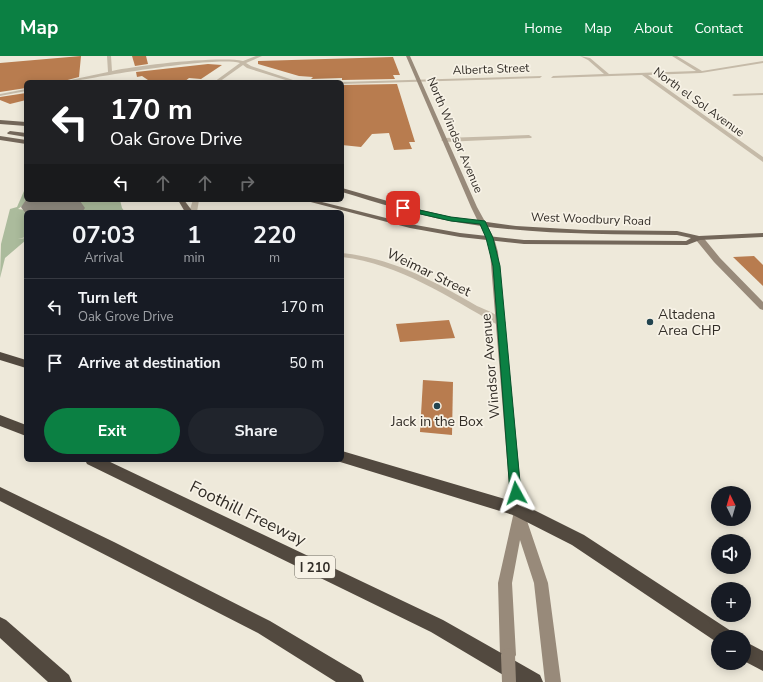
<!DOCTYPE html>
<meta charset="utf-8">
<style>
:root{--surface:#171b24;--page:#20242c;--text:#f1f3f6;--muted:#9ea1a6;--line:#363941;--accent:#0b8043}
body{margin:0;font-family:"Nunito Sans",sans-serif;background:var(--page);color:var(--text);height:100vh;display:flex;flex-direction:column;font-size:15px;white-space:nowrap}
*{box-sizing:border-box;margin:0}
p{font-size:13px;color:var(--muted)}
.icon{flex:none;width:22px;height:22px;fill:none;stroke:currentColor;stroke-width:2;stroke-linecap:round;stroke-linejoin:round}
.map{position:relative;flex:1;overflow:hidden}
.drawer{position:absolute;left:24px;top:154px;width:320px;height:252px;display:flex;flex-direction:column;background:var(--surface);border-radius:6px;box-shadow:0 2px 10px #0003}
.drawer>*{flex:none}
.guide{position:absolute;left:24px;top:24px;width:320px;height:122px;border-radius:6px;box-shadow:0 2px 10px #0003;background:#202124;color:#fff;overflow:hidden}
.needle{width:26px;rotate:355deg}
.fabs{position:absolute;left:711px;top:430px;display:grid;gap:8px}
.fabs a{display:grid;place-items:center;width:40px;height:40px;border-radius:50%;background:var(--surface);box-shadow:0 2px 10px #0003;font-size:20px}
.pin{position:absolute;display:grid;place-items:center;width:34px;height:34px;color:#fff;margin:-17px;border-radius:8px;box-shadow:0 2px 6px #0006}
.me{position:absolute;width:44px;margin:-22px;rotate:355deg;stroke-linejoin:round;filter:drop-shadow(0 0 3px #0008)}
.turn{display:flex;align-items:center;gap:14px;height:84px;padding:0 20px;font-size:18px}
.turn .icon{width:52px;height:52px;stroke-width:2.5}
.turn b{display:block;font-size:28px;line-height:34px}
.lanes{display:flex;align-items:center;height:38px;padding:0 20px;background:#0003;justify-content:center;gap:20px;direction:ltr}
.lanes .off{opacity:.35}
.eta{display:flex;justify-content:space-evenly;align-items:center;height:68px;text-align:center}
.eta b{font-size:24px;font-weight:700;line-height:28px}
.primary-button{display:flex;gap:8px;margin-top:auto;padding:8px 20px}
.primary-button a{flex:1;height:46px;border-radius:24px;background:var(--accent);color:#fff;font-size:16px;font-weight:700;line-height:46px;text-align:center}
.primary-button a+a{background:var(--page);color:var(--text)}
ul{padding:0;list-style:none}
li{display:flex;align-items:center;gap:12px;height:56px;padding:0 20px;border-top:1px solid var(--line)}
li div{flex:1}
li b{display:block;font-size:15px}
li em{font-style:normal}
header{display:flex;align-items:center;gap:24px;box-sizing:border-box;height:56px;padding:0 20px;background:var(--accent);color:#fff}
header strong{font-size:19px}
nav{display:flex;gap:22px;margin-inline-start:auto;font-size:14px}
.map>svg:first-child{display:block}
.green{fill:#abbb9c}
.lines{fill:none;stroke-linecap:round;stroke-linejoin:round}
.taxiway{fill:#908b80;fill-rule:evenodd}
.building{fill:#b87c4f}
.street{fill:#c5baa8;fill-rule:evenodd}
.secondary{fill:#988a7a;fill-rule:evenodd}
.primary{fill:#73675a;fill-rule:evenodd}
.highway{fill:#52493f;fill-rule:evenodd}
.secondary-bridge{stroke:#988a7a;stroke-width:14}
.route{fill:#0b8043;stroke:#07532c}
.poi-dot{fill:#22444f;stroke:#f7f2e6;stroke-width:1.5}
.labels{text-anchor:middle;stroke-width:3.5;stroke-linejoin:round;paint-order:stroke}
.far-street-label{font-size:12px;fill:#322d27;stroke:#f7f2e6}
.shield{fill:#f7f2e6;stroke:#6d6860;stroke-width:1}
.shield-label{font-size:13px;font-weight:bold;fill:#322d27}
.street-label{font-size:14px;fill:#322d27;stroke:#f7f2e6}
.poi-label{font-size:14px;fill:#322d27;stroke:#f7f2e6;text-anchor:start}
.near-street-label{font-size:17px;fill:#322d27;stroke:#f7f2e6}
</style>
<header>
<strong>Map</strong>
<nav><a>Home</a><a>Map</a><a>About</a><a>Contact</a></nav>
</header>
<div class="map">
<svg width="763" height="626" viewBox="0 0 763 626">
<rect width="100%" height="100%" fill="#eee9da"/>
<g class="green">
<polygon points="24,135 26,135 26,144 72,144 67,150 63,151 39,149 41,147 27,146 18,153 33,155 36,152 60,153 62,154 60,156 26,156 26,181 18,183 26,182 26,184 5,202 0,222 1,188 10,153 17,151"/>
<polygon points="81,144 120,144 122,152 125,156 70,156"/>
</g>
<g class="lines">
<polygon class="taxiway" points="26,144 75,144 80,145 85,152 82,156 26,156 26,158 21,151"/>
</g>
<g class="building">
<polygon points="81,0 79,21 60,26 26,26 26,32 0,36 0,7"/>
<polygon points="132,0 146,0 148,8 135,10"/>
<polygon points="393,1 400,19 393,19 395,23 342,24 342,22 311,23 313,21 299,20 258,8 258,5"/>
<polygon points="208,8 222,9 201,23 189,22 184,26 151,26 142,20 137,21 136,16"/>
<polygon points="397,28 415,86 409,86 412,93 394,94 389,77 372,78 361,91 342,89 342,29"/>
<polygon points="26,37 26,44 10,48 0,44 0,41"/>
<polygon points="754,200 763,209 763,230 733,201"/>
<polygon points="449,264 455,282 400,286 396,268"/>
<polygon points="423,324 453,326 452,379 420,376"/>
</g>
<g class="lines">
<g class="street">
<path d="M107 0H111L112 15C140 9 220 0 243 5L256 0H262L246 7 251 10 299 26H292L247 12 243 9 219 26H214L240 7C216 0 102 20 70 26H61L108 16Z"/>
<polygon points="580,0 590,2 609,18 696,15 672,0 677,0 702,15 763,5 763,7 701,17 648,19 763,101 763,106 642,19 551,22 553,20 604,18 588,4"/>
<polygon points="542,20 540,22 342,28 342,26 340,26"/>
<polygon points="26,33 26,35 0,40 0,38"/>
<polygon points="763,37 763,39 734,40 732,39 734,38"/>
<polygon points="529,79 532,81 531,82 444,86 441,84 444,82"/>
<polygon points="193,144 199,144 197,156 189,156"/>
<path d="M342 197C392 202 434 225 477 250 486 254 500 259 506 267L501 270 498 269C448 241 400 208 342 201Z"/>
</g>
<g class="secondary">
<polygon points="406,0 410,0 477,151 494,182 498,196 523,453 548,527 561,626 545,626 534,527 520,484 512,527 516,599 513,604 508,607 503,604 500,599 498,527 513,460 511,453 490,196 486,182 471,151"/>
<polygon points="696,180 702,180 720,202 763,246 763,254 760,253 714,206 696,184"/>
</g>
<g class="primary">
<polygon points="0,64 26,66 26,70 0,68"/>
<polygon points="10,75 26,77 26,81 8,78 7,77"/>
<polygon points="0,80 26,84 26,88 0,84"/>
<path d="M342 132 405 150 451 161 516 170 584 174 677 175 699 180 763 177V181L700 184 687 189 524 188 460 181 410 172 303 144H314L410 168 460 177 524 184 686 185 691 182 677 179C601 178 525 179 450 165 414 158 378 147 342 136Z"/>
<polygon points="178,144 184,144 193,156 185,156"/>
</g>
<g class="highway">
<polygon points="0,296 26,304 26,312 0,304"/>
<polygon points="0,359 26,369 26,380 0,370"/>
<polygon points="342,395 522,448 584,479 731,575 734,581 718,581 718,587 572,489 513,459 337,405 336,404 342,404"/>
<polygon points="85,404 106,404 443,564 540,619 543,626 515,626 431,576 87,408"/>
<polygon points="0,431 114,486 270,565 361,619 364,626 336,626 258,577 0,445"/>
<polygon points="0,561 6,564 69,619 72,626 48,626 0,582"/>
<polygon points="744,585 763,595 763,615 744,605"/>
</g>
<polyline class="secondary-bridge" points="508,599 509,626"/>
</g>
<polygon class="route" points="401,150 451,161 485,165 493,182 500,210 521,437 519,441 516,442 512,441 510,437 493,210 486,182 480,168 451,165 403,154 401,153"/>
<g class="poi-dot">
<circle cx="650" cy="266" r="4"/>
<circle cx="437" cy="350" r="4"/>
</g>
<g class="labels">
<g class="far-street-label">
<text transform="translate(491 13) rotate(-2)" y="4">Alberta Street</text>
<text transform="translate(699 46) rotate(36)" y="4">North el Sol Avenue</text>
<text transform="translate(455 79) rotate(67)" y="4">North Windsor Avenue</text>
<text transform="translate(591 163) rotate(2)" y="4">West Woodbury Road</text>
</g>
<rect class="shield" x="295" y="500" width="40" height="22" rx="3"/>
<g class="shield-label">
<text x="315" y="516">I 210</text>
</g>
<g class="street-label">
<text transform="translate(429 216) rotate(26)" y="5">Weimar Street</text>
<text transform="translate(490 310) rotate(-95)" y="5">Windsor Avenue</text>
</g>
<g class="poi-label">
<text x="658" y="263">Altadena<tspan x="658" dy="16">Area CHP</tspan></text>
<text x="437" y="370" text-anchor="middle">Jack in the Box</text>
</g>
<g class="near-street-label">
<text transform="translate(248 457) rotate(26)" y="6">Foothill Freeway</text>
</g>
</g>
</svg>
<div class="fabs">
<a><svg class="needle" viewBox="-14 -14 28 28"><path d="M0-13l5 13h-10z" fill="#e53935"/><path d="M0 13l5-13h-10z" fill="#9ea1a6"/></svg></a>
<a><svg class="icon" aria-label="sound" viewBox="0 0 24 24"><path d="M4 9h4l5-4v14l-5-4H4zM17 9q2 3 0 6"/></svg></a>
<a>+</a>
<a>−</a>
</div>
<div class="pin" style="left:403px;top:152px;background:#d93025"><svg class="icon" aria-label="arrive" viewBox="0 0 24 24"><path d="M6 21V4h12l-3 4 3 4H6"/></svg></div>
<svg class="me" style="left:516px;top:437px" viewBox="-20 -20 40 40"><path d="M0-17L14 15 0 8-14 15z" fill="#0b8043" stroke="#fff" stroke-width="4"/></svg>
<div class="guide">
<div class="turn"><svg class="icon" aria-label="left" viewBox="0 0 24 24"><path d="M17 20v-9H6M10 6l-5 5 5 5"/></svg><div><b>170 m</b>Oak Grove Drive</div></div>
<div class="lanes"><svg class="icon" aria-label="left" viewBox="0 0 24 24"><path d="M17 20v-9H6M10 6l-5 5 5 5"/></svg><svg class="icon off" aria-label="ahead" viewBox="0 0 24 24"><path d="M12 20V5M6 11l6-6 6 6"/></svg><svg class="icon off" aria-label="ahead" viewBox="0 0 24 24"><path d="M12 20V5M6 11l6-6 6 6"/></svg><svg class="icon off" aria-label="right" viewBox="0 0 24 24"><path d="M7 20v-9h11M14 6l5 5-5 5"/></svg></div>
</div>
<section class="drawer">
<div class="eta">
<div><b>07:03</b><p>Arrival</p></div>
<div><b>1</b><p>min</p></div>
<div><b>220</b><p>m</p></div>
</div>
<ul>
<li><svg class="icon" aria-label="left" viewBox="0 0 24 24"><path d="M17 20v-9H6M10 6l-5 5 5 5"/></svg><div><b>Turn left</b><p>Oak Grove Drive</p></div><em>170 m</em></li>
<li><svg class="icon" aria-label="arrive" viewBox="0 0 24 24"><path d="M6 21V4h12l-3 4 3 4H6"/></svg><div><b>Arrive at destination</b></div><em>50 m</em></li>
</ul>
<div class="primary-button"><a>Exit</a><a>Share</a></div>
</section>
</div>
